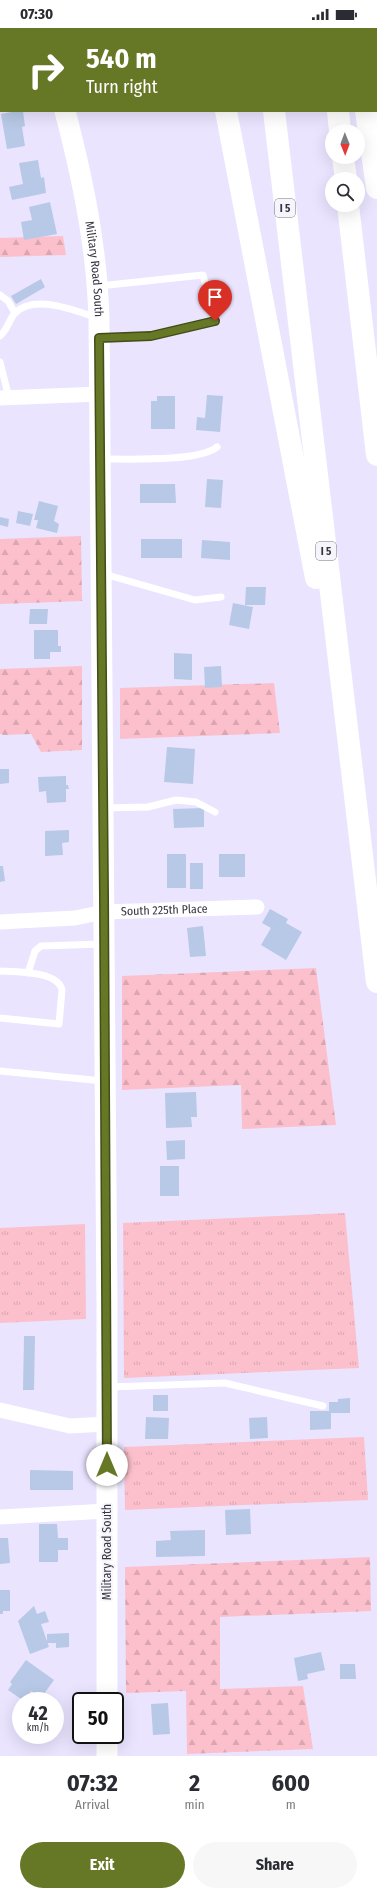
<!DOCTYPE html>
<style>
:root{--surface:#fff;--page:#f7f7f7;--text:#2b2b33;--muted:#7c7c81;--accent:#667726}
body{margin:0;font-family:"Fira Sans Condensed",sans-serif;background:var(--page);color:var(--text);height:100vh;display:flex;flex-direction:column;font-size:15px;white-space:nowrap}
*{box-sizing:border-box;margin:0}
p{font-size:13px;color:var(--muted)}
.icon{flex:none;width:22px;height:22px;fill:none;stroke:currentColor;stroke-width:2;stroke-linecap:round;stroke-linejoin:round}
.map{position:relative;height:1728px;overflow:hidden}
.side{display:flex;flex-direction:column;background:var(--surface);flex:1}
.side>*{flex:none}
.top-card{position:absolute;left:0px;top:0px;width:377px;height:84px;box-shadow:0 4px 16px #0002;background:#667726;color:#fff;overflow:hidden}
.needle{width:26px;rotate:179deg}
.controls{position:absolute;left:325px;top:96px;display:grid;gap:8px}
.controls a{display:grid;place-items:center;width:40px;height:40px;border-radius:50%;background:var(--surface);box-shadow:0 4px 16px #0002;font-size:20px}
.speed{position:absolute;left:12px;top:1664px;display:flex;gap:8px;font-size:20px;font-weight:700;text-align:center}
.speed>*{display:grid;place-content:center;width:52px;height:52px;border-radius:50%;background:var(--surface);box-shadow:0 4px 16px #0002;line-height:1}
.speed small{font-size:10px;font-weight:400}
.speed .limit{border:2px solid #111;border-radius:6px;background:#fff;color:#111}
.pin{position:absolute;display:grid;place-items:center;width:34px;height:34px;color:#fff;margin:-41px -17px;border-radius:50% 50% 50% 0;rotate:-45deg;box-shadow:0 0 4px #0007}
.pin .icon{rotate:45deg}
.me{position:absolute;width:44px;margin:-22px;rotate:0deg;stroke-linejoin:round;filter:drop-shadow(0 0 3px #0008)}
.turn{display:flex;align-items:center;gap:14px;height:84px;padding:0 20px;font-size:18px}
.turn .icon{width:52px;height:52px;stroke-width:2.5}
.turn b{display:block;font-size:28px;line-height:34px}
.eta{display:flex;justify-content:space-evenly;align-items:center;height:68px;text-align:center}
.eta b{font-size:24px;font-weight:700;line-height:28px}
.cta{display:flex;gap:8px;margin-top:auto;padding:8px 20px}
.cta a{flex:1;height:46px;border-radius:24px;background:var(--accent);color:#fff;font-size:16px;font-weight:700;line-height:46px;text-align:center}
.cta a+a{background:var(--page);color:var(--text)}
.status{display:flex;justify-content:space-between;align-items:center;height:28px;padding:0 20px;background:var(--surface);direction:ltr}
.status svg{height:11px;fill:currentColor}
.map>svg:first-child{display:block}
.forest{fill:url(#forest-firs)}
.park{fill:url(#park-tufts)}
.building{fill:#b7c9e6}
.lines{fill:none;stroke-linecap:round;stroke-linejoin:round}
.path{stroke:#898598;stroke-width:2.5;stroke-dasharray:2 2;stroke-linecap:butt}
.service{stroke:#fff;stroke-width:7}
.minor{stroke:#fff;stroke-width:15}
.secondary{stroke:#fff;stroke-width:21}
.motorway{stroke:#fff;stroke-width:22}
.route-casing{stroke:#424d19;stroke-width:10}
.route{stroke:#667726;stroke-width:7}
.labels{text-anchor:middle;stroke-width:4;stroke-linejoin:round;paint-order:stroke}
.shield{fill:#f6f5fb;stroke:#706f79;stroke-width:1}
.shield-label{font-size:11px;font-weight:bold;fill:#373541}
.street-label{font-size:12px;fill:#373541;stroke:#f6f5fb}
</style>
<div class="status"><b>07:30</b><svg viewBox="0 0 49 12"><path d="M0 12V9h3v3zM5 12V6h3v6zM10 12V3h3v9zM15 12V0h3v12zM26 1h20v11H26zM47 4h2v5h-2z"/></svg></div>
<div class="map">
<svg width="377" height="1728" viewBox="0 0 377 1728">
<defs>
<pattern id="forest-firs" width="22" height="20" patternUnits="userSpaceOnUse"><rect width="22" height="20" fill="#fcc0cd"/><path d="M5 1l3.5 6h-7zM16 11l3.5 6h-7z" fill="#d9a6b1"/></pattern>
<pattern id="park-tufts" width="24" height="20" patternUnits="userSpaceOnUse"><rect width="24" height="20" fill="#fcc0cd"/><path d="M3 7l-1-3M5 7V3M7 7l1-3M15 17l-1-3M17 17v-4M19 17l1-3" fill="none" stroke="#d9a6b1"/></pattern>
</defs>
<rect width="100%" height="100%" fill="#eae4ff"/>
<g class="forest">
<polygon points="63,208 66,227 0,229 0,210"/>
<polygon points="81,508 82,573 0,576 0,511"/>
<polygon points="82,638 82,722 41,724 31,706 4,707 0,706 0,641"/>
<polygon points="274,655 280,705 120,711 120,660"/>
<polygon points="316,940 336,1097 242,1101 241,1057 122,1062 122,948"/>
<polygon points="370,1529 371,1583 220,1589 220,1661 303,1658 313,1721 187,1726 186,1663 126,1665 125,1539"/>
</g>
<g class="park">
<polygon points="345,1185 359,1340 124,1350 123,1195"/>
<polygon points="85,1196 86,1291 0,1295 0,1200"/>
<polygon points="364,1409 368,1472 125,1482 124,1419"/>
</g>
<g class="building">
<polygon points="16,83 23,83 25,98 22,99 25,118 7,121 1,86"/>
<polygon points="38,132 41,150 44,149 46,165 12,172 9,159 23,156 19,135"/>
<polygon points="50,174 57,206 24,212 21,194 32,192 29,179"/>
<polygon points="41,251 45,259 16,276 11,268"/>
<polygon points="207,367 223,368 220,404 196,402 197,389 205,390"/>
<polygon points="157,368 175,368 175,401 151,401 151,373 157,373"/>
<polygon points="207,451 223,452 221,480 205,479"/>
<polygon points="140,456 175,456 176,475 140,475"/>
<polygon points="39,473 58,478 54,493 59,496 57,505 36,500 38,492 34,492"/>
<polygon points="18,483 33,486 30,498 16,495"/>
<polygon points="0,489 9,491 8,499 0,497"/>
<rect x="141" y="511" width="41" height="19"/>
<polygon points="202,512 230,514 230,532 201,530"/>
<polygon points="246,559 266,559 265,577 245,577"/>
<polygon points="233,575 253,579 249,601 229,597"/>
<polygon points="30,581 48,581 47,596 29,596"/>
<polygon points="34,602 58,602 58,618 61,618 61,624 50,624 50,631 34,631"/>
<polygon points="174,625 192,626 192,652 174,651"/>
<polygon points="221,638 222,659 205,660 204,639"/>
<polygon points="167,719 195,721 193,756 164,754"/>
<polygon points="0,741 9,741 9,755 0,756"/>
<polygon points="66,748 66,757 68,757 69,761 66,761 66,774 47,775 46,763 39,764 38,749"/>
<polygon points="204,780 204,799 174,800 173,781"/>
<polygon points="69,802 69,814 62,815 63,827 45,828 45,803"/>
<rect x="167" y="826" width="19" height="34"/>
<rect x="219" y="826" width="26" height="23"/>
<rect x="190" y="835" width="13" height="26"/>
<polygon points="0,838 3,838 5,853 0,854"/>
<polygon points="270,881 288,891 286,895 302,904 286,932 261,917 271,900 262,895"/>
<polygon points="203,898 206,928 190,929 187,900"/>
<polygon points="196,1064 197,1089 191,1089 192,1099 166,1100 165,1065"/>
<polygon points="185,1112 185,1131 167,1132 166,1113"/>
<rect x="160" y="1138" width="19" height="30"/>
<polygon points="24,1308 35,1308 34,1362 23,1362"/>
<rect x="153" y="1367" width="15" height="16"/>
<polygon points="350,1370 350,1385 331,1385 331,1401 310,1402 310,1383 329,1383 329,1374 338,1374 338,1371"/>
<polygon points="146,1389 169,1390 168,1411 145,1411"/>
<polygon points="267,1389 268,1410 250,1411 249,1390"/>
<polygon points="30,1442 73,1443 73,1462 30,1462"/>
<polygon points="250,1481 251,1506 226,1507 225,1482"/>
<polygon points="39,1496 57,1496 58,1510 68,1510 68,1522 58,1522 58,1534 39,1534"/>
<polygon points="205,1502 205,1528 156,1529 156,1513 171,1512 170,1503"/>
<polygon points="0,1510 8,1510 10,1535 0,1536"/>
<polygon points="0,1562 10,1562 10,1583 3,1583 3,1586 0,1586"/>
<polygon points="34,1578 37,1586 45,1583 49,1594 41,1596 49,1619 30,1626 18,1593"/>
<polygon points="69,1605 69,1619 56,1620 56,1615 47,1615 47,1606"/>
<polygon points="321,1624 325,1642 307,1646 308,1651 298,1653 294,1630"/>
<polygon points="26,1632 54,1652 41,1670 31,1663 24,1673 8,1662 12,1656 10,1654"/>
<polygon points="340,1636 355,1636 356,1651 340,1651"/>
<polygon points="168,1675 170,1706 153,1707 151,1676"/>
</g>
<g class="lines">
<polyline class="path" points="119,1685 119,1696"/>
<g class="service">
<polyline points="91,0 92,1"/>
<polyline points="99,258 203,247 215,293 151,308 102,310"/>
<polyline points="0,267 8,273 15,285"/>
<path d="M0 308C9 300 9 291 15 285 34 266 75 282 97 290"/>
<polyline points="0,334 9,370"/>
<path d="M101 431C127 431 199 434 217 419"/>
<polyline points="104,546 195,572 221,569"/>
<polyline points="104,780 148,779 176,772 196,774 215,784"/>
<path d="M0 943C16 944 58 943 62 962L59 996 0 990"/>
<polyline points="28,945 35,923 41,918 102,916"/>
<polyline points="0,1043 103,1053"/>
<polyline points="108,1359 225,1355 323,1378"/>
</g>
<g class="minor">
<polyline points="0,33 1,33"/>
<polyline points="0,370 100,366"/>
<path id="s1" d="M0 894 75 890 104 884 257 879"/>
<polyline points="0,1382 70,1398 107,1396"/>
<polyline points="0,1489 107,1483"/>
</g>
<g class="secondary">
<polyline points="35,0 35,1"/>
<path id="s2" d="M65 83C83 152 97 220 99 291L107 1278V1673"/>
<polyline points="107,1707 107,1728"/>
</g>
<g class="motorway">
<polyline points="214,0 214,1"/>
<polyline points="264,0 265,1"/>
<polyline points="328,0 328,1"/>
<polyline points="354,0 354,1"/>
<polyline points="226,83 316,550"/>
<polyline points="274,83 377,954"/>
<polyline points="338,83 340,103"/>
<polyline points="366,83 377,160"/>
<polyline points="343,129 346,151"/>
<polyline points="348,177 377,427"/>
</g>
</g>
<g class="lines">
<g class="route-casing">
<polyline id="route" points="107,1437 104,869 99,310 151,308 215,293"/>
</g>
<use href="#route" class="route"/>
</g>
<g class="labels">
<g class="shield">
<rect x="275" y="171" width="20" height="18" rx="3"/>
<rect x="316" y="514" width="20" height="18" rx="3"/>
</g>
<g class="shield-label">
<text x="285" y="184">I 5</text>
<text x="326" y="527">I 5</text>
</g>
<g class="street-label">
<text dy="4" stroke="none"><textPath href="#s2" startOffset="161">Military Road South</textPath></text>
<text dy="4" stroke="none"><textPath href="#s1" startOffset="165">South 225th Place</textPath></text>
<text transform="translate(107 1524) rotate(-90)" y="4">Military Road South</text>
</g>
</g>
</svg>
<div class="controls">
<a><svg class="needle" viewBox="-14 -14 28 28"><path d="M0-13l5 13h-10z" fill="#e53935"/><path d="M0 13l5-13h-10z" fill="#7c7c81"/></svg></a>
<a><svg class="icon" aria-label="search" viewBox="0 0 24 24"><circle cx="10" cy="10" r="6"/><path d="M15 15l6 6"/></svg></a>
</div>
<div class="speed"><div>42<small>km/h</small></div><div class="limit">50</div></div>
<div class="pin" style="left:215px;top:293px;background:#d93025"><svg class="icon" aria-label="arrive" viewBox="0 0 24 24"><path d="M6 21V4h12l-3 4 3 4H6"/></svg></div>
<svg class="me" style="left:107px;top:1437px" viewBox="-20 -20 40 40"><circle r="19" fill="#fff"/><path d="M0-13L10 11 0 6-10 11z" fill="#667726"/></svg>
<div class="top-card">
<div class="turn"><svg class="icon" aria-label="right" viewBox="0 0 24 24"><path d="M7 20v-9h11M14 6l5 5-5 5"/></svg><div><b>540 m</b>Turn right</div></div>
</div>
</div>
<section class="side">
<div class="eta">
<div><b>07:32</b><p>Arrival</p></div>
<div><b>2</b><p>min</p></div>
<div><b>600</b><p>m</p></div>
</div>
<div class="cta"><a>Exit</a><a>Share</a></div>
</section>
